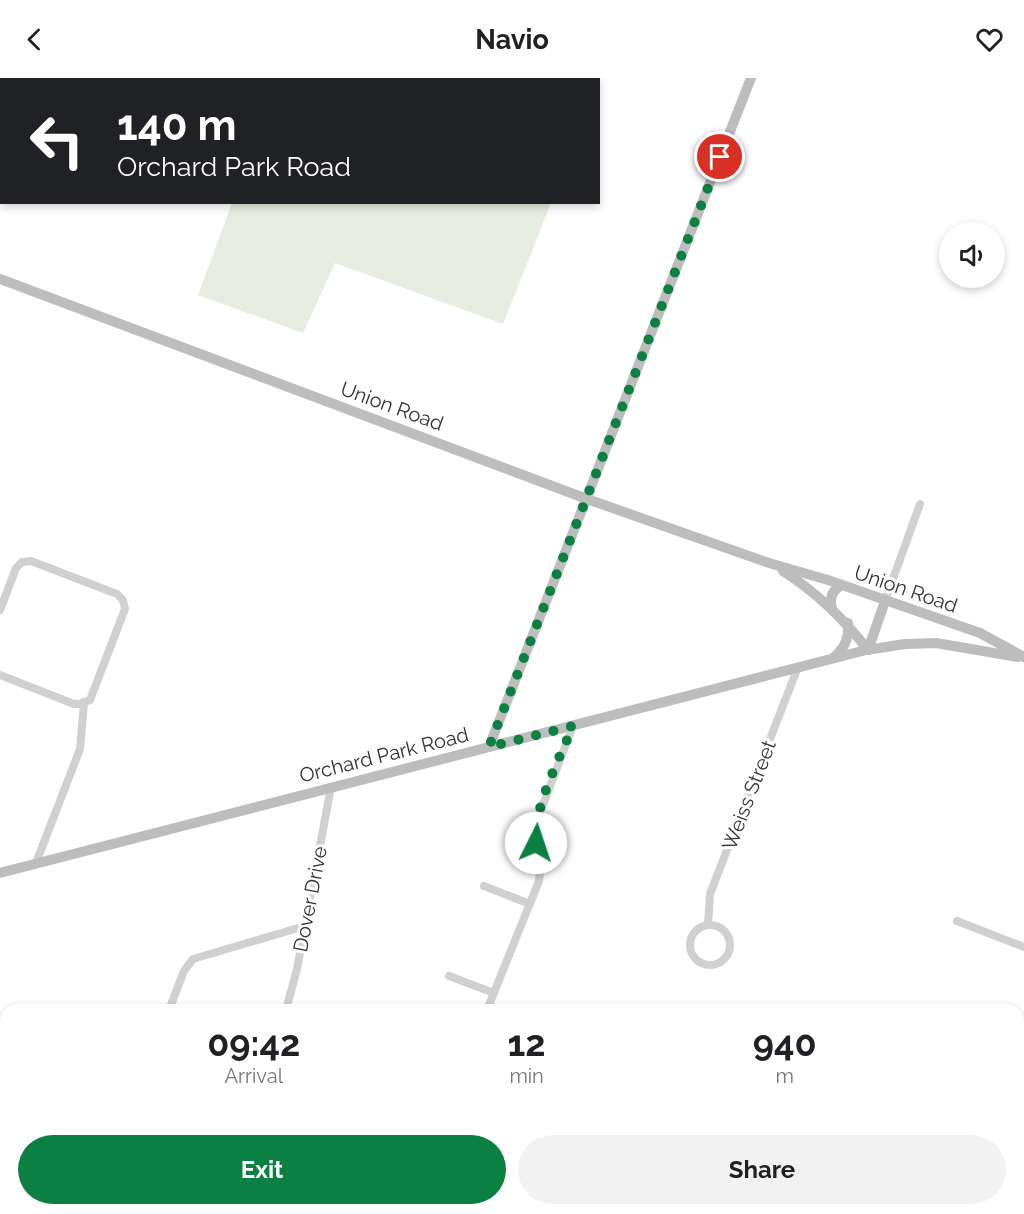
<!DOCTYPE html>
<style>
:root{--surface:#fff;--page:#f2f2f2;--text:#202124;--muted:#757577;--accent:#0b8043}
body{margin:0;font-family:Raleway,sans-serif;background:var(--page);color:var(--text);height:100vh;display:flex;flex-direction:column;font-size:22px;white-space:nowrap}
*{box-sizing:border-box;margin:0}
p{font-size:20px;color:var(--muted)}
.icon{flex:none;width:33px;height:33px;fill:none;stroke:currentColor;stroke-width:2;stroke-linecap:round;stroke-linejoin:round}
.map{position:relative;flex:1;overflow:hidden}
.panel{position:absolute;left:0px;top:926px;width:1024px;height:212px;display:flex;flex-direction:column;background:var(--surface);border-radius:18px 18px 0 0;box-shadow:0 3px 9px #0003}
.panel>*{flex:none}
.hud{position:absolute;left:0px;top:0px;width:600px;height:126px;box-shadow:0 3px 9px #0003;background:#202124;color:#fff;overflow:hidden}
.controls{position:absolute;left:939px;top:144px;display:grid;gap:12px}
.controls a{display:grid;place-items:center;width:66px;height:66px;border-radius:50%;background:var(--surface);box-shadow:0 3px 9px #0003;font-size:30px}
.pin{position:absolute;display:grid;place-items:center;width:51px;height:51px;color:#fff;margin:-26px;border:3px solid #fff;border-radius:50%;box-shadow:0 2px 6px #0007}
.me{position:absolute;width:66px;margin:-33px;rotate:4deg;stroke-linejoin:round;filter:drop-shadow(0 0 4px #0008)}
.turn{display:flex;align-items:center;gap:21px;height:126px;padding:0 18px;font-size:27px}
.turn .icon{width:78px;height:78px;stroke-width:2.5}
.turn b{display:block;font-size:42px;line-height:51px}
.eta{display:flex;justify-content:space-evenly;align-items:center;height:102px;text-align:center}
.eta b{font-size:36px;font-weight:700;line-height:42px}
.action{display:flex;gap:12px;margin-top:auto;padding:12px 18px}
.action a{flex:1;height:69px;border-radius:36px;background:var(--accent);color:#fff;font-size:24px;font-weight:700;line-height:69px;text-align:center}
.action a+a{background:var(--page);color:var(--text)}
header{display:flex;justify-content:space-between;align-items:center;height:78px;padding:0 18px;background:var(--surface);font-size:27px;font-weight:700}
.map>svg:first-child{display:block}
.green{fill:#e6ecdf}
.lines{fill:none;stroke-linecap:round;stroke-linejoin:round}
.stream{stroke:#cfe2ee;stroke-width:1.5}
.street{stroke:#d0d0d0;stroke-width:8}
.secondary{stroke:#bdbdbd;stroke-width:10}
.route{stroke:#0b8043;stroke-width:10;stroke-dasharray:0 18}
.labels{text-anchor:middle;stroke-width:6;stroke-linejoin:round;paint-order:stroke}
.street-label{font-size:20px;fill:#333;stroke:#fff}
</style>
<header><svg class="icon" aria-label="back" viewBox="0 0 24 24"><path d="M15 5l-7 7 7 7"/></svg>Navio<svg class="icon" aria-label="heart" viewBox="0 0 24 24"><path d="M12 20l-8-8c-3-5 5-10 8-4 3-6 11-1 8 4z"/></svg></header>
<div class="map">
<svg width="1024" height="1136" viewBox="0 0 1024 1136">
<rect width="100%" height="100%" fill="#fff"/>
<g class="green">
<polygon points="354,0 600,0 599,4 598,2 354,1"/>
<polygon points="232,125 551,125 503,246 335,185 303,255 198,217"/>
</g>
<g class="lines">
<g class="stream">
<polyline points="1018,1013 1024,1009"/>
<polyline points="320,1131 320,1136"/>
<polyline points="439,1136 440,1131"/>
<polyline points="658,1136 676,1133 677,1131"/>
</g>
<g class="street">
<polyline points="131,2 132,0"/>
<polyline points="885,523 920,426"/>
<polyline points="0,532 16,490 22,484 31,483 117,516 123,522 125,531 90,622 79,626 74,626 0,597"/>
<polyline points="36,785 80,671 84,625"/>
<polyline points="484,808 530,826"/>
<polyline points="957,843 1024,869"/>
<polyline points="708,847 710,816 798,589"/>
<circle cx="710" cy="867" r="20"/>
<polyline points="449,898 494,915"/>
<polyline points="169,932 184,893 193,881 305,848"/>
<polyline points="286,932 297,891 331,709"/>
<path d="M487 932 539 803C543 783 534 765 536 745L573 648"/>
<polyline points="1018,952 1024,950"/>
<polyline points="1018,1081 1024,1079"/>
<polyline points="90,1136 92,1131"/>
<polyline points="182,1136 184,1131"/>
<polyline points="934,1136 936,1131"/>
</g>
<g class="secondary">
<polyline points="0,201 587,421 769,485 828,502 980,555 1024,579"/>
<path d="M783 493C816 514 844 541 868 572"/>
<path d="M832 531C829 520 832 512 842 507"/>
<polyline points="868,572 885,523"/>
<path d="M834 579C845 570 849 560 848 545"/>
<polyline points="489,669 751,0"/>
<polyline points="0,795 866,572 905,566 936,565 1018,579"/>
</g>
</g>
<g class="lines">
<path class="route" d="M536 765C532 733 560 679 573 648L489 669 720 79"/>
</g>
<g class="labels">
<g class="street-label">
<text transform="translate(392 328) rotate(20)" y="7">Union Road</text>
<text transform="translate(906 511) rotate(19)" y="7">Union Road</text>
<text transform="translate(384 677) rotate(-14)" y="7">Orchard Park Road</text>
<text transform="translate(749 717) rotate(-69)" y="7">Weiss Street</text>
<text transform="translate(310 821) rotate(-79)" y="7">Dover Drive</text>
</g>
</g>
</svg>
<div class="controls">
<a><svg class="icon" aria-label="sound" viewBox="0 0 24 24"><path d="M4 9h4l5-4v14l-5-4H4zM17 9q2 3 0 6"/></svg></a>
</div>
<div class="pin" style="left:720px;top:79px;background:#d93025"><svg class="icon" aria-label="arrive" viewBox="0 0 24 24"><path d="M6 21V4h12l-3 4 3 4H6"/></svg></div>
<svg class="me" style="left:536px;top:765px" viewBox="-20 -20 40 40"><circle r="19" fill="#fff"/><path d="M0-13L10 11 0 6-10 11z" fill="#0b8043"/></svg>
<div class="hud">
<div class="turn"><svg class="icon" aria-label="left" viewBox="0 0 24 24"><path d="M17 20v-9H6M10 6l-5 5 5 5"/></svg><div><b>140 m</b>Orchard Park Road</div></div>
</div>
<section class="panel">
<div class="eta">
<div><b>09:42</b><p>Arrival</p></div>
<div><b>12</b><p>min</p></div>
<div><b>940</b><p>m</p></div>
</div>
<div class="action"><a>Exit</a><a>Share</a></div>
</section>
</div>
